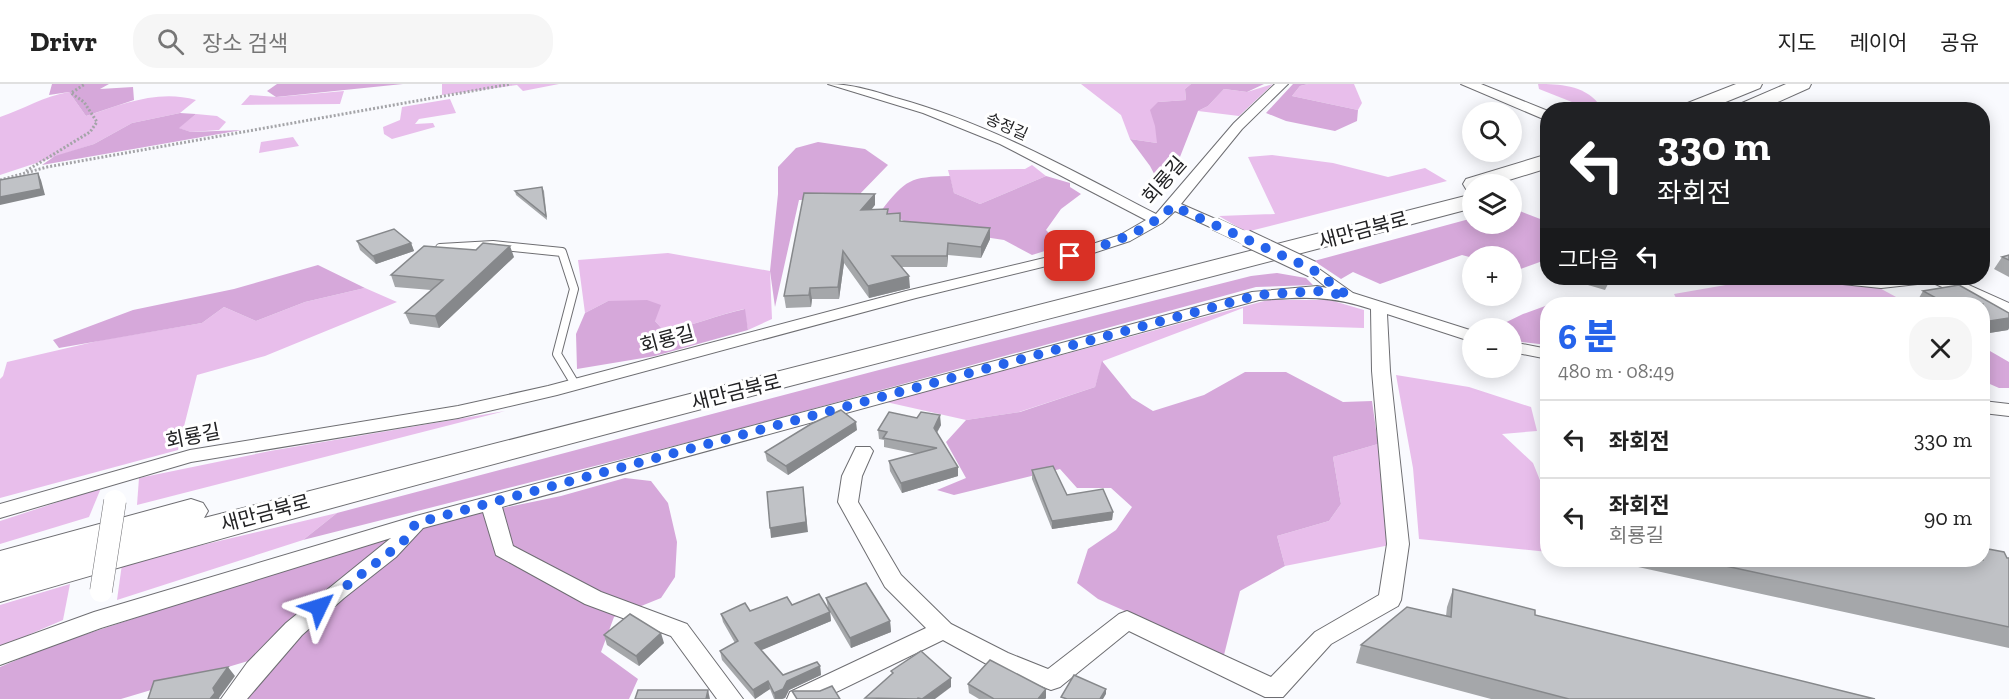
<!DOCTYPE html>
<html lang="ko">
<meta charset="utf-8">
<style>
:root{--surface:#fff;--page:#f6f6f6;--text:#222;--muted:#767676;--line:#e0e0e0;--accent:#2563eb}
body{margin:0;font-family:"Zilla Slab","Noto Sans KR",serif;background:var(--page);color:var(--text);height:100vh;display:flex;flex-direction:column;font-size:22px;white-space:nowrap}
*{box-sizing:border-box;margin:0}
p{font-size:20px;color:var(--muted)}
.icon{flex:none;width:33px;height:33px;fill:none;stroke:currentColor;stroke-width:2;stroke-linecap:round;stroke-linejoin:round}
.map{position:relative;flex:1;overflow:hidden}
.sheet{position:absolute;left:1540px;top:213px;width:450px;height:270px;display:flex;flex-direction:column;background:var(--surface);border-radius:24px;box-shadow:0 3px 15px #0003}
.sheet>*{flex:none}
.top-card{position:absolute;left:1540px;top:18px;width:450px;height:183px;border-radius:24px;box-shadow:0 3px 15px #0003;background:#202124;color:#fff;overflow:hidden}
.fabs{position:absolute;left:1462px;top:18px;display:grid;gap:12px}
.fabs a{display:grid;place-items:center;width:60px;height:60px;border-radius:50%;background:var(--surface);box-shadow:0 3px 15px #0003;font-size:30px}
.pin{position:absolute;display:grid;place-items:center;width:51px;height:51px;color:#fff;margin:-26px;border-radius:12px;box-shadow:0 3px 9px #0006}
.me{position:absolute;width:66px;margin:-33px;rotate:49deg;stroke-linejoin:round;filter:drop-shadow(0 0 4px #0008)}
.turn{display:flex;align-items:center;gap:21px;height:126px;padding:0 18px;font-size:27px}
.turn .icon{width:78px;height:78px;stroke-width:2.5}
.turn b{display:block;font-size:42px;line-height:51px}
.then{display:flex;align-items:center;height:57px;padding:0 18px;background:#0003;gap:12px;font-size:22px}
.round{display:grid;place-items:center;flex:none;width:63px;height:63px;border-radius:24px;background:var(--page)}
.summary{display:flex;align-items:center;justify-content:space-between;height:102px;padding:0 18px}
h1{font-size:36px;font-weight:800;line-height:45px;color:var(--accent)}
ul{padding:0;list-style:none}
li{display:flex;align-items:center;gap:18px;height:78px;padding:0 18px;border-top:2px solid var(--line)}
li div{flex:1}
li b{display:block;font-size:22px}
li em{font-style:normal}
header{display:flex;align-items:center;gap:36px;box-sizing:border-box;height:84px;padding:0 30px;background:var(--surface);border-bottom:2px solid var(--line)}
header strong{font-size:28px}
nav{display:flex;gap:33px;margin-inline-start:auto;font-size:21px}
.search{width:420px;height:54px;background:var(--page);display:flex;align-items:center;gap:15px;box-sizing:border-box;padding:0 21px;border-radius:24px;color:var(--muted);font-size:22px}
.map>svg:first-child{display:block}
.green{fill:#e8beeb}
.forest{fill:#d6a8da}
.lines{fill:none;stroke-linecap:round;stroke-linejoin:round}
.service-casing{stroke:#6e6e72;stroke-width:10}
.minor-casing{stroke:#6e6e72;stroke-width:2}
.tertiary-casing{stroke:#6e6e72;stroke-width:2}
.trunk-casing{stroke:#6e6e72;stroke-width:2}
.path{stroke:#a4a4a8;stroke-width:3;stroke-dasharray:2 2;stroke-linecap:butt}
.service{stroke:#fff;stroke-width:8}
.minor{fill:#fff;fill-rule:evenodd}
.tertiary{fill:#fff;fill-rule:evenodd}
.trunk{fill:#fff;fill-rule:evenodd}
.minor-bridge-far2-casing{stroke:#6e6e72;stroke-width:14;stroke-linecap:butt}
.minor-bridge-far1-casing{stroke:#6e6e72;stroke-width:18;stroke-linecap:butt}
.minor-bridge-casing{stroke:#6e6e72;stroke-width:23;stroke-linecap:butt}
.minor-bridge-far2{stroke:#fff;stroke-width:13}
.minor-bridge-far1{stroke:#fff;stroke-width:16}
.minor-bridge{stroke:#fff;stroke-width:22}
.wall{fill:#a5a7aa}
.shaded-wall{fill:#86888b}
.building{fill:#c0c2c6;stroke:#86888b;stroke-width:1.5}
.route{stroke:#2563eb;stroke-width:10;stroke-dasharray:0 18}
.labels{text-anchor:middle;stroke-width:6;stroke-linejoin:round;paint-order:stroke}
.far-street-label{font-size:16px;fill:#222224;stroke:#fff}
.street-label{font-size:20px;fill:#222224;stroke:#fff}
</style>
<header>
<strong>Drivr</strong>
<div class="search"><svg class="icon" aria-label="search" viewBox="0 0 24 24"><circle cx="10" cy="10" r="6"/><path d="M15 15l6 6"/></svg>장소 검색</div>
<nav><a>지도</a><a>레이어</a><a>공유</a></nav>
</header>
<div class="map">
<svg width="2009" height="615" viewBox="0 0 2009 615">
<rect width="100%" height="100%" fill="#f9fafe"/>
<g class="green">
<polygon points="442,0 559,0 523,7 517,1 442,11"/>
<polygon points="1081,0 1191,0 1185,5 1186,16 1158,18 1157,59 1130,55 1121,31"/>
<polygon points="1273,0 1239,32 1198,27 1208,22 1224,5 1247,8"/>
<polygon points="1308,0 1354,0 1362,19 1358,26 1292,12 1300,2"/>
<path d="M1538 0C1559 0 1583 1 1598 19L1582 22 1539 5Z"/>
<polygon points="344,7 340,20 241,21 250,11 277,13"/>
<path d="M69 8 86 32C122 20 159 5 196 16L180 29 132 39 94 60 0 91V33C24 25 44 12 69 8Z"/>
<polygon points="450,15 456,29 419,35 415,40 433,39 435,43 392,55 384,50 383,43 400,36 402,23"/>
<polygon points="196,30 217,32 226,38 219,46 191,48 178,44"/>
<polygon points="293,53 299,62 259,69 261,58"/>
<polygon points="1272,71 1333,79 1388,93 1425,84 1447,97 1246,148 1219,132 1275,130 1248,73"/>
<polygon points="1032,81 1046,92 980,120 954,109 948,86 1025,85"/>
<path d="M668 169 770 187 772 235 748 246 744 225C717 231 692 242 664 247L655 237 608 217 585 229 578 176Z"/>
<polygon points="1760,195 1874,201 1909,220 1679,220 1674,210"/>
<polygon points="365,204 397,218 265,272 197,291 178,366 0,414 0,295 3,292 7,278 102,256 202,239 224,223 256,237 305,218"/>
<polygon points="1268,216 1330,216 1364,226 1364,244 1243,240 1243,224 1103,277 1095,303 1019,328 966,336 886,318"/>
<polygon points="1396,291 1469,303 1531,323 1537,347 1502,350 1533,379 1548,416 1548,468 1419,455 1413,384"/>
<polygon points="505,327 137,421 139,394 270,367"/>
<polygon points="1378,360 1390,461 1285,482 1277,452 1329,437 1341,420 1333,373"/>
<polygon points="101,404 89,433 0,460 0,437"/>
<polygon points="337,429 303,456 117,516 122,480"/>
<polygon points="70,500 63,536 0,563 0,521"/>
</g>
<g class="forest">
<polygon points="52,0 109,0 100,5 133,3 134,16 86,32 69,8 49,11"/>
<polygon points="277,0 403,0 276,13 267,7"/>
<polygon points="1191,0 1264,0 1247,8 1224,5 1208,22 1198,27 1178,78 1160,101 1150,82 1130,55 1157,59 1155,42 1150,26 1158,18 1186,16 1185,5"/>
<polygon points="1293,0 1308,0 1300,2 1292,12 1358,26 1357,37 1335,47 1286,37 1266,29"/>
<polygon points="180,29 196,30 179,44 191,48 242,46 42,81 55,72 94,60 132,39"/>
<polygon points="818,58 865,65 888,81 855,115 799,116 775,223 770,187 778,110 778,83 796,64"/>
<path d="M950 92 954 109 980 120 1046 92 1070 99V103L1081 110 1061 125 1046 146 1061 162 1032 171 1004 156 918 143 881 127C906 95 910 93 950 92Z"/>
<polygon points="1512,124 1548,138 1548,175 1512,188 1512,172 1473,174 1462,171 1380,200 1353,188 1341,195 1314,177 1473,134 1473,140 1512,140"/>
<polygon points="318,181 365,204 305,218 256,237 224,223 202,239 59,264 53,256 133,226 234,205"/>
<polygon points="1277,189 1306,194 1313,201 1256,203 717,351 303,456 337,429 879,286 1251,192"/>
<path d="M647 216 661 221 655 237 664 247C692 242 717 231 745 225L748 246 655 272 577 285 576 250 585 229 608 217Z"/>
<polygon points="1548,221 1548,261 1512,257 1512,244 1494,244 1523,230"/>
<polygon points="1983,263 2009,278 2009,304 1999,304 1983,297 1983,287 1989,285 1983,281"/>
<polygon points="1102,277 1132,314 1153,327 1204,311 1245,288 1286,288 1343,318 1372,317 1378,360 1333,373 1341,420 1329,437 1277,452 1285,482 1240,507 1224,571 1098,515 1077,499 1088,465 1116,446 1132,423 1111,404 1077,404 1060,385 954,411 937,406 966,394 946,358 966,336 1020,328 1095,303"/>
<polygon points="625,394 651,397 668,419 677,458 675,493 661,514 614,533 601,568 638,595 629,615 228,615 248,577 121,615 0,615 0,583 50,562 254,495 460,433 561,412"/>
</g>
<g class="lines">
<g class="service-casing">
<g id="service">
<polyline points="440,164 493,161 562,168 574,205 557,270 575,300"/>
<polyline points="1824,194 1881,200 1935,194"/>
</g>
</g>
<g class="minor-casing">
<g id="minor">
<path d="M828 0C852 0 873 7 896 14 988 39 1071 86 1156 130L1234 39 1275 0H1288L1242 45 1181 120 1220 137 1222 140 1220 143H1210L1175 127 1162 139 1130 157 1075 175 916 214 557 311 458 334 191 378 0 434V420L190 366 458 322 548 302 906 207 1065 169 1120 151 1146 136 1000 60 923 29Z"/>
<path d="M1312 180 1353 209 1473 247V258L1387 230 1390 287 1409 460 1401 516 1398 522 1331 560 1283 613H1265L1129 547 1060 603 1051 606 992 583 943 556 822 615H787L790 608 926 544 885 503 838 418 842 392 856 363H870L873 367 862 392 858 418 901 491 951 540 1008 569 1048 585 1119 530 1127 527 1271 593 1315 548 1379 511 1387 460 1372 287 1371 225C1328 211 1303 213 1259 216L502 423 513 462 601 508 687 540 743 615H717L671 552 585 520 496 471 483 428 423 444 396 473 344 514 302 551 247 615H221L247 579 286 539 391 454 101 544 0 581V562L94 528 416 432 1252 208 1317 202 1327 204 1304 185Z"/>
<polygon points="1512,258 1548,265 1548,275 1512,268"/>
<polygon points="1983,317 2009,320 2009,332 1983,329"/>
</g>
</g>
<g class="tertiary-casing">
<g id="tertiary">
<polygon points="1461,0 1481,0 1548,27 1548,37"/>
<polygon points="1928,194 1953,194 2009,219 2009,233 1931,198"/>
</g>
</g>
<g class="trunk-casing">
<g id="trunk">
<polygon points="1736,0 1762,0 1760,4 1706,26 1677,26 1680,22"/>
<polygon points="1786,0 1811,0 1809,4 1760,26 1732,26 1735,22"/>
<polygon points="1548,70 1548,84 1496,100 1473,100 1473,107 1466,105 1463,100 1466,95"/>
<path d="M1473 110V124C982 254 488 375 0 518V467L191 415 203 419 208 427 204 434Z"/>
</g>
</g>
<g class="path">
<polyline points="26,87 90,48 97,38 84,18 71,9 85,0"/>
<polyline points="0,96 47,83 511,0"/>
</g>
<use href="#service" class="service"/>
<use href="#minor" class="minor"/>
<use href="#tertiary" class="tertiary"/>
<use href="#trunk" class="trunk"/>
<g class="minor-bridge-far2-casing">
<polyline id="minor-bridge-far2" points="1215,140 1249,156"/>
</g>
<g class="minor-bridge-far1-casing">
<polyline id="minor-bridge-far1" points="1246,154 1312,185"/>
</g>
<g class="minor-bridge-casing">
<polyline id="minor-bridge" points="101,507 115,417"/>
</g>
<use href="#minor-bridge-far2" class="minor-bridge-far2"/>
<use href="#minor-bridge-far1" class="minor-bridge-far1"/>
<use href="#minor-bridge" class="minor-bridge"/>
</g>
<g class="wall">
<polygon points="542,103 544,107 547,136 516,111 515,107"/>
<polygon points="875,121 871,126 888,130 900,137 990,155 981,174 948,171 947,183 902,183 910,204 869,214 844,179 839,215 812,215 811,223 786,224 784,212"/>
<polygon points="357,157 411,159 414,167 376,180 360,166"/>
<polygon points="2009,171 2009,193 1994,185 2002,173"/>
<polygon points="514,173 439,244 410,240 405,229 431,206 395,203 391,191"/>
<polygon points="1564,194 1611,194 1605,206"/>
<polygon points="1959,201 2009,229 2009,244 2008,246 1983,250 1983,220 1918,220 1916,219 1923,207"/>
<polygon points="941,341 937,349 958,383 958,392 902,409 890,387 889,377 917,370 884,363 884,356 879,355 878,346"/>
<polygon points="857,346 788,391 767,377 765,368"/>
<polygon points="1032,386 1067,411 1113,428 1112,436 1052,445 1032,395"/>
<polygon points="2007,474 2009,474 2009,564 1606,476 1983,476"/>
<polygon points="1453,505 1535,531 1875,615 1491,615 1356,579 1361,561 1446,532 1447,523"/>
<polygon points="826,514 890,537 891,548 851,564 830,528 831,537 761,566 783,591 820,582 821,591 789,606 785,614 782,615 774,615 770,605 755,615 722,576 720,567 735,559 723,538 721,530 750,527 792,521 828,524"/>
<polygon points="604,551 664,559 639,582 607,561"/>
<polygon points="968,600 1046,605 1046,614 1045,615 979,615 969,609"/>
</g>
<g class="shaded-wall">
<polygon points="38,89 41,96 45,111 0,121 0,113"/>
<polygon points="875,110 875,121 862,137 861,126"/>
<polygon points="990,144 990,155 981,174 981,163"/>
<polygon points="411,159 414,167 376,180 373,172"/>
<polygon points="948,159 948,171 947,183 947,172"/>
<polygon points="510,162 514,173 439,244 435,232"/>
<polygon points="843,167 844,179 839,215 838,203"/>
<polygon points="909,192 910,204 869,214 868,202"/>
<polygon points="810,204 812,215 811,223 809,211"/>
<polygon points="2009,234 2009,244 2008,246 1983,250 1983,238"/>
<polygon points="940,331 941,341 934,353 934,344"/>
<polygon points="856,338 857,346 788,391 786,382"/>
<polygon points="958,383 958,392 902,409 901,399"/>
<polygon points="804,413 808,448 771,454 770,444"/>
<polygon points="1113,428 1112,436 1052,445 1052,437"/>
<polygon points="830,528 831,537 757,568 755,559"/>
<polygon points="890,537 891,548 851,564 850,554"/>
<polygon points="661,549 664,559 639,582 636,572"/>
<polygon points="820,582 821,591 789,606 785,614 782,615 775,615 774,609 787,597"/>
<polygon points="228,583 235,592 219,614 220,615 210,615 213,604"/>
<polygon points="951,594 951,603 935,615 922,615"/>
<polygon points="768,597 770,605 755,615 753,606"/>
<polygon points="1046,605 1046,614 1045,615 1038,615"/>
<polygon points="1106,605 1106,610 1103,615 1100,615"/>
<polygon points="708,606 710,615 706,615"/>
</g>
<g class="building">
<polygon points="38,89 41,105 0,113 0,96"/>
<polygon points="542,103 546,132 515,107"/>
<polygon points="804,109 875,110 861,126 888,125 887,130 900,129 900,137 990,144 981,163 948,159 947,172 892,172 909,192 868,202 843,167 838,203 810,204 809,211 784,212"/>
<polygon points="394,145 411,159 373,172 357,157"/>
<polygon points="483,159 510,162 435,232 405,229 443,196 391,191 424,162 476,166"/>
<polygon points="2009,171 2009,176 2002,173"/>
<polygon points="1959,201 2009,229 2009,234 1983,238 1983,220 1947,220 1923,207"/>
<polygon points="841,326 856,338 786,382 765,368 811,340"/>
<polygon points="889,328 917,334 921,328 940,331 934,344 958,383 901,399 889,377 937,364 883,354 887,348 878,346"/>
<polygon points="1053,382 1067,411 1103,405 1113,428 1052,437 1032,386"/>
<polygon points="803,403 806,438 770,444 767,408"/>
<polygon points="1983,464 2004,468 2007,474 2009,474 2009,543 1698,476 1983,476"/>
<polygon points="866,499 890,537 850,554 826,514"/>
<polygon points="1453,505 1535,526 1535,531 1875,615 1569,615 1361,561 1407,523 1451,533"/>
<polygon points="819,510 830,528 755,559 783,591 817,578 820,582 787,597 783,605 774,609 768,597 753,606 720,567 738,557 721,530 745,519 750,527 787,513 792,521"/>
<polygon points="630,530 661,549 636,572 604,551"/>
<polygon points="921,567 951,594 922,615 918,614 917,615 865,614 893,589 891,587"/>
<polygon points="990,576 1046,605 1038,615 994,615 968,600"/>
<polygon points="228,583 213,604 215,609 210,615 148,615 154,597"/>
<polygon points="1074,591 1106,605 1100,615 1067,615 1061,613"/>
<polygon points="832,602 840,615 797,615 792,607 820,607"/>
<polygon points="638,606 708,606 706,615 635,615"/>
</g>
<g class="lines">
<path class="route" d="M319 523 403 458 416 439 1258 211 1317 207 1348 212 1312 185 1173 122C1144 150 1108 160 1070 172"/>
</g>
<g class="labels">
<g class="far-street-label">
<text transform="translate(1007 42) rotate(24)" y="6">송정길</text>
</g>
<g class="street-label">
<text transform="translate(1164 96) rotate(-49)" y="7">회룡길</text>
<text transform="translate(1363 146) rotate(-15)" y="7">새만금북로</text>
<text transform="translate(667 255) rotate(-15)" y="7">회룡길</text>
<text transform="translate(736 308) rotate(-14)" y="7">새만금북로</text>
<text transform="translate(193 352) rotate(-11)" y="7">회룡길</text>
<text transform="translate(265 429) rotate(-15)" y="7">새만금북로</text>
</g>
</g>
</svg>
<div class="fabs">
<a><svg class="icon" aria-label="search" viewBox="0 0 24 24"><circle cx="10" cy="10" r="6"/><path d="M15 15l6 6"/></svg></a>
<a><svg class="icon" aria-label="layers" viewBox="0 0 24 24"><path d="M12 4l9 5-9 5-9-5zM3 14l9 5 9-5"/></svg></a>
<a>+</a>
<a>−</a>
</div>
<div class="pin" style="left:1070px;top:172px;background:#d93025"><svg class="icon" aria-label="arrive" viewBox="0 0 24 24"><path d="M6 21V4h12l-3 4 3 4H6"/></svg></div>
<svg class="me" style="left:319px;top:523px" viewBox="-20 -20 40 40"><path d="M0-17L14 15 0 8-14 15z" fill="#2563eb" stroke="#fff" stroke-width="4"/></svg>
<div class="top-card">
<div class="turn"><svg class="icon" aria-label="left" viewBox="0 0 24 24"><path d="M17 20v-9H6M10 6l-5 5 5 5"/></svg><div><b>330 m</b>좌회전</div></div>
<div class="then">그다음<svg class="icon" aria-label="left" viewBox="0 0 24 24"><path d="M17 20v-9H6M10 6l-5 5 5 5"/></svg></div>
</div>
<section class="sheet">
<div class="summary"><div><h1>6 분</h1><p>480 m · 08:49</p></div><a class="round"><svg class="icon" aria-label="close" viewBox="0 0 24 24"><path d="M6 6l12 12M18 6L6 18"/></svg></a></div>
<ul>
<li><svg class="icon" aria-label="left" viewBox="0 0 24 24"><path d="M17 20v-9H6M10 6l-5 5 5 5"/></svg><div><b>좌회전</b></div><em>330 m</em></li>
<li><svg class="icon" aria-label="left" viewBox="0 0 24 24"><path d="M17 20v-9H6M10 6l-5 5 5 5"/></svg><div><b>좌회전</b><p>회룡길</p></div><em>90 m</em></li>
</ul>
</section>
</div>
